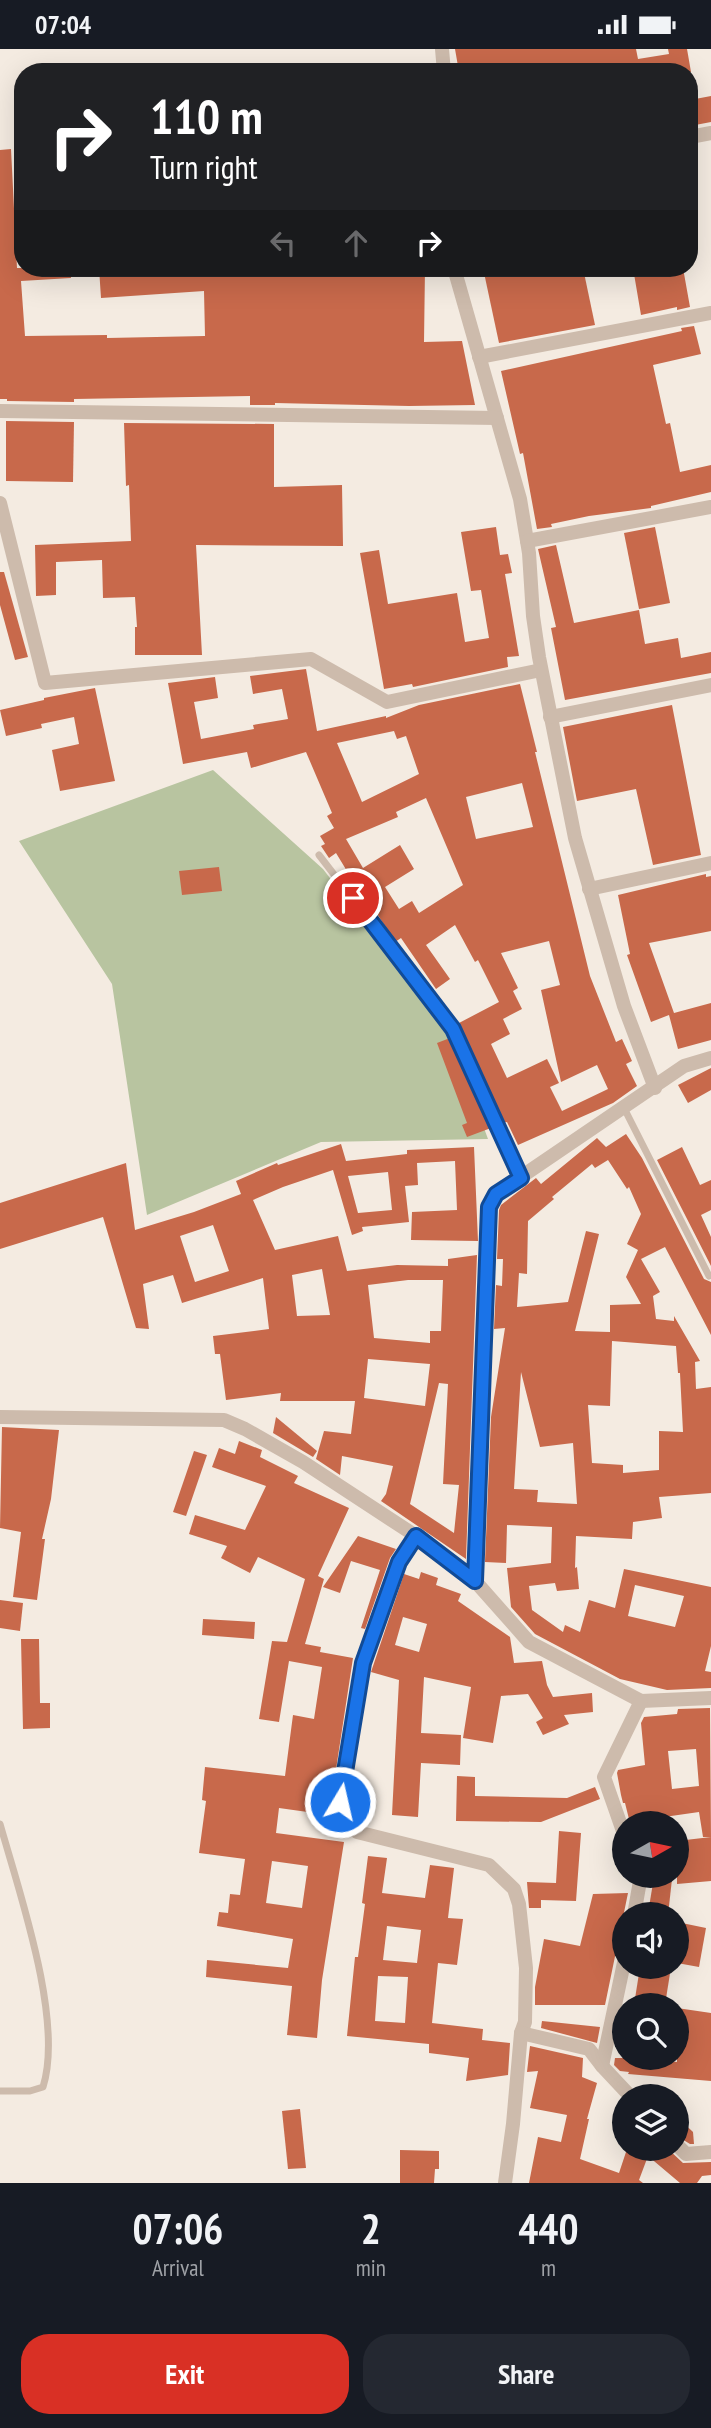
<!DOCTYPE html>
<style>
:root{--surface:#171b24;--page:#242831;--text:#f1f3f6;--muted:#9ea1a6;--accent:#d93025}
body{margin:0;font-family:"PT Sans Narrow",sans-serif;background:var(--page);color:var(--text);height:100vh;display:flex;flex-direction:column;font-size:26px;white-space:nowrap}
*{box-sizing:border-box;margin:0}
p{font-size:23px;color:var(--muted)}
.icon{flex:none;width:38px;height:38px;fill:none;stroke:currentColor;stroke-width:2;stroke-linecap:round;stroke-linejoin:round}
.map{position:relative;height:2134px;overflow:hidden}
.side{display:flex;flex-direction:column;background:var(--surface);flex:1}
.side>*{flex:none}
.guide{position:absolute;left:14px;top:14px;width:684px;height:214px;border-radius:28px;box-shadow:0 7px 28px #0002;background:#202124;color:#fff;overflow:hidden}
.needle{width:46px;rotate:81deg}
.buttons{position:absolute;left:612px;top:1762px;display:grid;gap:14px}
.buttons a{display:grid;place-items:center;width:77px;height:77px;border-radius:50%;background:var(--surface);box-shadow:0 7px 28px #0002;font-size:35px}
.pin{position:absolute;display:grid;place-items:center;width:60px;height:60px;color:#fff;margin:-30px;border:4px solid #fff;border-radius:50%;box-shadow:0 2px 7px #0007}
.me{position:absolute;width:77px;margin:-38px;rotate:9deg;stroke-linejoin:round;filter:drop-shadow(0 0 5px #0008)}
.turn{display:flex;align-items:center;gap:24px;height:147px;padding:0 21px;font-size:32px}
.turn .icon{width:91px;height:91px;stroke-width:2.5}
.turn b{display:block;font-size:49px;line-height:60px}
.lanes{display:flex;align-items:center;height:66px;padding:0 21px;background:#0003;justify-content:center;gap:35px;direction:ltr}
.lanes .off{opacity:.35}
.eta{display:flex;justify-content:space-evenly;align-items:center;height:119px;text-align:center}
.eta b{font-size:42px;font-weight:600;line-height:49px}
.action{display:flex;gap:14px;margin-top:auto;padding:14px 21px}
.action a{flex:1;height:80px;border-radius:28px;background:var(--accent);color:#fff;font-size:28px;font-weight:600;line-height:80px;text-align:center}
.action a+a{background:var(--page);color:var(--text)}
.status{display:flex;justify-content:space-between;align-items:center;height:49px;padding:0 35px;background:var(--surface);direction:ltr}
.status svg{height:19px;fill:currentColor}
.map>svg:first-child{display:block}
.green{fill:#b8c4a0}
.building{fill:#c8694b;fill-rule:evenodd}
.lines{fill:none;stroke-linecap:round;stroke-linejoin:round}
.lane{stroke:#cdbbac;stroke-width:7}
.street{stroke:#cdbbac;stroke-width:14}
.route-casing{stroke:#114b97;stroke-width:18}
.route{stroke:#1a73e8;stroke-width:12}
</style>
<div class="status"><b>07:04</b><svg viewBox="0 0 49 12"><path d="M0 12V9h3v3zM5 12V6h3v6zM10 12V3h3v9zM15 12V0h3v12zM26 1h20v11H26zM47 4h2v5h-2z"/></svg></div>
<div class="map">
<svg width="711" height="2134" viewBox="0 0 711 2134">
<rect width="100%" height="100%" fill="#f4ebe1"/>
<polygon class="green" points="213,721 323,820 449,984 488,1090 321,1093 147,1166 112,935 19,792"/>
<g class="building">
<polygon points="455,0 636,0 638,10 669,5 668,0 687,0 691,23 459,23"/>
<polygon points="711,47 711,73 690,77 690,51"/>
<polygon points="11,100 17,219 70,219 71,229 21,232 25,287 107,286 107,289 205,287 204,242 101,249 99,219 425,219 424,293 462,292 475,356 409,357 275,354 275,356 250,356 250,347 74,350 74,353 7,352 7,350 0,350 0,101"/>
<polygon points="483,219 583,219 595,276 499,294"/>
<polygon points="633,219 683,219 690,258 677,261 677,258 641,266"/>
<polygon points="694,277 701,305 653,316 666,375 670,374 680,423 711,416 711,443 651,457 651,459 589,467 551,475 552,478 537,480 523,404 520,405 501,322 682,282 681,279"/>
<polygon points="6,372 74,373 73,433 6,432"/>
<polygon points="124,374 274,375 274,438 342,436 343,497 196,496 202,606 135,606 135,578 137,578 135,548 103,549 102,511 56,513 56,546 36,547 35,496 131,492 129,436 126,437"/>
<polygon points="496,478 500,506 508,505 512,524 505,525 519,607 507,608 508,618 413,638 412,635 384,640 360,504 379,501 388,555 457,544 465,593 489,589 481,541 471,542 461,483"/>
<polygon points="655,478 670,554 639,560 624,484"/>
<polygon points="556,496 574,574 639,561 645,595 678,589 681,609 711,603 711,624 565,651 551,579 556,578 538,500"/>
<polygon points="0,523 4,523 28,608 15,611 0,556"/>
<path d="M306 620 317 682 386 667V669L419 656 520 635 537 703H535L590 927 616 993 622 990 632 1012 626 1015 637 1037 613 1054 518 1096 507 1073 502 1074 459 974 499 953 478 911 475 913 455 876 426 896 450 930 436 940 401 889 395 893 367 849 364 850 336 804 329 809 321 797 325 795 320 787 334 779 327 767 332 764 306 703 251 719 247 703 183 715 168 634 215 628 218 649 194 653 201 690 254 680 253 676 288 670 282 640 253 645 250 627ZM394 682 397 690 406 687 419 725 362 753 337 694ZM522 734 533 778 476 790 466 748ZM426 749 463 836 419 864 412 852 399 860 385 838 414 820 400 796 363 819 346 790 398 768 396 763ZM549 892 560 936 541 941 561 1033 597 1016 608 1040 562 1062 550 1038 559 1034 547 1010 507 1029 491 995 510 985 503 970 522 960 513 942 518 939 501 904Z"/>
<polygon points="95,639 115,732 60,742 52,701 79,695 74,668 41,675 42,679 6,687 0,661 44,651 44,649"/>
<polygon points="672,656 701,806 653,816 636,740 577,752 563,678"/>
<polygon points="219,818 222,842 182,846 179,822"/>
<polygon points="706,825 706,828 711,827 711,882 649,894 674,964 711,954 711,991 678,1000 669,966 651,973 627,906 630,905 618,846"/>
<polygon points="450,989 491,1079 467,1088 462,1076 467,1074 437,994"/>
<polygon points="711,1019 711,1041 688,1054 678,1036"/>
<path d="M626 1085 642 1109 704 1230 711 1233V1286L665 1198 641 1210 660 1243 653 1247 656 1270 674 1272V1267L700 1312 695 1313 696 1340 711 1338V1444L659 1448 662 1469 633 1473 632 1490 576 1487 575 1519 577 1518 579 1540 557 1542 555 1534 529 1537 532 1561 563 1583 565 1576 580 1583 589 1551 615 1559 624 1520 711 1538V1597L705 1622 711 1623V1639L667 1641 620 1630 535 1585 511 1558 507 1519 551 1514 552 1478 507 1476 506 1514 485 1513 491 1368 505 1279 494 1280 496 1236 502 1237 503 1210H497L499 1161 501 1156 536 1129 541 1135 597 1089 606 1098ZM608 1111 627 1140 629 1138 641 1165 627 1195 638 1201 626 1228 641 1255 610 1256V1283L575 1282 599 1185 586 1182 568 1253 517 1258 519 1224 527 1225 528 1172 554 1150 552 1148 592 1115 595 1119ZM612 1292 676 1297 678 1324H680L683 1383 659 1382V1421L623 1424V1416L592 1414 588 1356 610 1357ZM521 1323 540 1398 573 1394 577 1455 537 1453 538 1441 514 1440ZM635 1536 684 1547 675 1578 628 1567Z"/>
<path d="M341 1095 346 1112 407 1105V1101L474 1098 478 1192 411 1191 412 1163 457 1161 455 1112 417 1114 418 1136 405 1137 409 1173 362 1178 363 1182 352 1186 333 1121 283 1138 253 1151 275 1201 338 1187 347 1222 397 1216 448 1217V1210L477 1206 466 1510 381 1452 386 1445 393 1417 342 1407 340 1426 316 1410 324 1382 351 1385 355 1352H280L281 1344 226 1351 220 1305H215L213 1287 269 1280 263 1229 182 1254 173 1226 143 1235 149 1280 136 1279 103 1168 0 1200V1154L126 1114 135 1181 194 1163 241 1145 236 1132 277 1114 278 1116ZM388 1123 392 1161 358 1164 348 1127ZM213 1176 229 1222 195 1233 180 1187ZM322 1220 330 1266 297 1267 292 1226ZM408 1231H443L441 1282H430V1294L374 1289 368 1236ZM368 1310 430 1315 425 1357 364 1349ZM439 1334 448 1335 443 1435 459 1436 454 1484 410 1455Z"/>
<polygon points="682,1098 700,1136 711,1131 711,1161 701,1166 711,1188 711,1217 657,1111"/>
<polygon points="276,1368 317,1402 313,1408 273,1384"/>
<polygon points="2,1378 59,1381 51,1450 42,1490 45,1490 37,1551 13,1548 21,1483 0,1479"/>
<path d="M239 1392 262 1401 260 1408 298 1427 294 1434 349 1459 318 1527 324 1530 305 1595 321 1598 320 1603 353 1609 329 1766 279 1759 276 1784 344 1793 322 1931 317 1989 287 1986 292 1937 206 1928 207 1911 288 1919 293 1890 217 1877 219 1863 228 1864 230 1845 240 1846 245 1810 199 1804 206 1752 202 1751 205 1718 285 1727 293 1666 314 1670 322 1618 289 1612 279 1673 259 1670 272 1592 287 1593 305 1530 258 1508 250 1524 221 1509 227 1497 189 1485 195 1466 245 1481 266 1437 212 1418 219 1399 235 1405ZM272 1812 308 1817 302 1859 266 1854Z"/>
<polygon points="194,1402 207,1406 186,1467 173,1463"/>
<polygon points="358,1487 396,1500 390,1509 365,1580 361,1579 380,1521 351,1512 340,1544 323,1538"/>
<path d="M421 1523 438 1529 436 1536 461 1545 458 1552 510 1588 514 1614 542 1612 547 1636 553 1648 592 1644 593 1663 564 1666 569 1675 543 1686 536 1673 543 1669 528 1645 501 1647 493 1694 463 1689 471 1638 424 1628 421 1684 461 1686 460 1716 421 1714 418 1768 392 1766 399 1631 371 1623 404 1525 419 1530ZM403 1568 427 1575 419 1603 395 1596Z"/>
<polygon points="0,1551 23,1554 20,1582 0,1579"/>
<polygon points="203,1570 255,1573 254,1590 202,1586"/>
<polygon points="21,1590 39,1590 40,1654 50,1654 50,1679 23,1680"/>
<path d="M710 1659 711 1788H703L699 1763 657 1769V1774H630L625 1754H623L621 1746 617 1724 618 1721 645 1716 641 1674 644 1668 677 1665 678 1660ZM696 1700 699 1737 672 1740 668 1702Z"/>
<polygon points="457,1727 475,1728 475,1747 567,1749 595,1738 600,1750 541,1773 456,1772"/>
<polygon points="559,1782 581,1784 576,1852 541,1851 541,1859 529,1859 527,1833 556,1834"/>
<polygon points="711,1788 711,1832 677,1835 677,1792"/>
<path d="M368 1807 387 1809 382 1844 425 1849 430 1816 454 1819 448 1869 463 1870 457 1916 438 1914 432 1974 483 1980 482 1991 510 1994 508 2026 466 2032 469 2009 429 2004V1995L347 1987 355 1908H358L365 1855 362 1854ZM387 1877 421 1881 417 1914 383 1911ZM378 1927 408 1928 405 1974 375 1972Z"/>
<polygon points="654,1828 672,1830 668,1866 648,1864"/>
<polygon points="628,1844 605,1956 535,1956 535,1938 544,1890 580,1897 593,1845"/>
<polygon points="677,1873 706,1879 699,1918 677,1914"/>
<polygon points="640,1918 671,1918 665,1956 634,1956"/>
<polygon points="677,1959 711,1964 711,2032 628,2025 629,2023 620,2022 614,2016 615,2009 645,2009 677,2013"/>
<polygon points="542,1972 600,1978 597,1994 541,1979"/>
<polygon points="530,1997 583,2009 582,2028 597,2034 587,2070 589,2070 580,2110 619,2124 627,2100 647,2107 639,2100 668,2100 683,2114 711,2113 711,2126 702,2127 697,2134 680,2134 648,2107 639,2131 643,2134 529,2134 538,2088 561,2093 567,2066 530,2059 538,2022 527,2023"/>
<polygon points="300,2060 306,2119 288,2120 282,2062"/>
<polygon points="677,2068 693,2083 694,2095 690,2095 677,2087"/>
<polygon points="400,2101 439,2102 439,2120 435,2120 434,2134 400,2134"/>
</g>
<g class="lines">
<g class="lane">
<polyline points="319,806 453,980 520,1128"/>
<polyline points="624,1059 709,1227"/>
<path d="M0 1775C19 1842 64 1972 43 2038L30 2042H0"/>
</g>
<g class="street">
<polyline points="442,0 444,23"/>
<polyline points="690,88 711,84"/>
<polyline points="454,219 520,450 529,504 533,567 539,608 575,789 624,957 655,1039"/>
<polyline points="479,308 711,264"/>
<polyline points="0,362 497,369"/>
<polyline points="0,454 45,634 311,610 387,653 541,621"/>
<polyline points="527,492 711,458"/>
<polyline points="550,668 711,636"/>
<polyline points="589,840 711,814"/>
<polyline points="0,1368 224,1371 245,1380 303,1413 416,1487 475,1532 529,1593 641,1652 711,1649"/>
<polyline points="416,1487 399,1512 363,1614 340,1753 344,1766 357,1783 489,1816 514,1840 519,1855 526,1919 525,1973 521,1984 513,2075 505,2134"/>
<polyline points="475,1532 489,1158 496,1145 684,1017 711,1009"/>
<polyline points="625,1788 604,1728 641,1652"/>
<polyline points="634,1866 640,1832 638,1827"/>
<polyline points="521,1984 589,2000 602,2017 631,2048"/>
<polyline points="602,2017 625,1909"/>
<polyline points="677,2096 686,2105 711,2103"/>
</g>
</g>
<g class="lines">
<g class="route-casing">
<polyline id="route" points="340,1753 363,1614 399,1513 416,1487 475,1532 489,1158 496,1145 521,1129 453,980 353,849"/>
</g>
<use href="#route" class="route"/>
</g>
</svg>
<div class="buttons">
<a><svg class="needle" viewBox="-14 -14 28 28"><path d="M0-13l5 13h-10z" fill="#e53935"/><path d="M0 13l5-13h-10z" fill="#9ea1a6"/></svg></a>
<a><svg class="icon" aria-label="sound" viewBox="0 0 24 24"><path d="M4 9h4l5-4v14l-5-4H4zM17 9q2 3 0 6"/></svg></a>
<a><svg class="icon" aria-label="search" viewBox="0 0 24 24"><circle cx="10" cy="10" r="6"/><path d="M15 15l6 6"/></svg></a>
<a><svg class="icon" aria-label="layers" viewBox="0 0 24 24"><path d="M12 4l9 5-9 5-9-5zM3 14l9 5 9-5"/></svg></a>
</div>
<div class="pin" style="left:353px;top:849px;background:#d93025"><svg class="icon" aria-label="arrive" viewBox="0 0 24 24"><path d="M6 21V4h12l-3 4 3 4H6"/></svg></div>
<svg class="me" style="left:340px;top:1753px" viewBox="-20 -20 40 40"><circle r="17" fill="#1a73e8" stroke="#fff" stroke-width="3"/><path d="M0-11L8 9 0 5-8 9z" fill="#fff"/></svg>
<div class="guide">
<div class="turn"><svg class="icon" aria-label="right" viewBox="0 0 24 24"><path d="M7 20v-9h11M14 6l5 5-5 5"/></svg><div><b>110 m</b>Turn right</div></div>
<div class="lanes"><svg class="icon off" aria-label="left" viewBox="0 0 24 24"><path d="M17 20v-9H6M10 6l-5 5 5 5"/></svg><svg class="icon off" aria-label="ahead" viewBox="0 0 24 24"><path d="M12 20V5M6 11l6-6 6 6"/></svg><svg class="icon" aria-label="right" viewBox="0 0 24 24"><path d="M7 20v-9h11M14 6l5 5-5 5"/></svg></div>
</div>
</div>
<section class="side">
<div class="eta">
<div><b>07:06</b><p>Arrival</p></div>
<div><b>2</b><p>min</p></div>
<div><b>440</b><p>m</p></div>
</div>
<div class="action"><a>Exit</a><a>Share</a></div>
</section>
